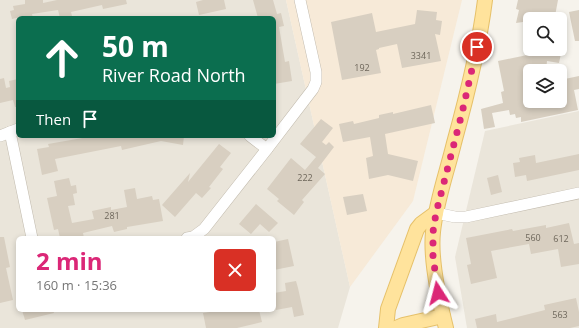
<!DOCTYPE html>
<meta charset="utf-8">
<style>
:root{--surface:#fff;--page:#f6f6f6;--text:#222;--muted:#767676;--accent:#db2777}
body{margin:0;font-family:"Open Sans",sans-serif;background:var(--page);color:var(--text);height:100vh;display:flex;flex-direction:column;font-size:15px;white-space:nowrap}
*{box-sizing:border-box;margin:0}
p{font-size:13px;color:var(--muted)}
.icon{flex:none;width:22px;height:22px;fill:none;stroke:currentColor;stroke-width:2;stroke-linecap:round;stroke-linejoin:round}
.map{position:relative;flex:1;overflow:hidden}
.panel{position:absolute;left:16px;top:236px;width:260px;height:76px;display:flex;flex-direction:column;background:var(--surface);border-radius:6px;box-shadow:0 2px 6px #0003}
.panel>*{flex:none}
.guide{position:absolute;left:16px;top:16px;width:260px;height:122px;border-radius:6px;box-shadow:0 2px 6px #0003;background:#0b6e4f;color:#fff;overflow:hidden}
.controls{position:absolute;left:523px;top:12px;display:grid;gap:8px}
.controls a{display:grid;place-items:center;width:44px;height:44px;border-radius:6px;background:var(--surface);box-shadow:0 2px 6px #0003;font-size:20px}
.pin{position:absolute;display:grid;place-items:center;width:34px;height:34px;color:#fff;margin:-17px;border:2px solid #fff;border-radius:50%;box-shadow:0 1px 4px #0007}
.me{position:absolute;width:44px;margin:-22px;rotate:351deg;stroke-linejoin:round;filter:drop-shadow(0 0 3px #0008)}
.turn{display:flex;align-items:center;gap:14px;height:84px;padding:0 20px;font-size:18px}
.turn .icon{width:52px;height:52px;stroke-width:2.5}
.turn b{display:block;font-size:28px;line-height:34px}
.then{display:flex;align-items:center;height:38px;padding:0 20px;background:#0003;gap:8px;font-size:15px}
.round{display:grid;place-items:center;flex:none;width:42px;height:42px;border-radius:6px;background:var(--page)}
.overview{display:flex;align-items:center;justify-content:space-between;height:68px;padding:0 20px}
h1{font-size:24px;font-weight:700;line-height:30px;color:var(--accent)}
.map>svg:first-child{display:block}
.residential{fill:#eae5da;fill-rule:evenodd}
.commercial{fill:#f7ead8}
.building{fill:#d8cfc1}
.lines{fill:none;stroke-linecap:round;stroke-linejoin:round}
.minor-casing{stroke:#c2bbae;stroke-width:12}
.major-casing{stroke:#e6c16a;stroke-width:16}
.minor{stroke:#fff;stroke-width:11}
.major{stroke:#ffe39c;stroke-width:14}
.route{stroke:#db2777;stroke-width:7;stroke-dasharray:0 12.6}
.labels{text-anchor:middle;stroke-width:3;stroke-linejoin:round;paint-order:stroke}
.number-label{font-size:9px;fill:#6e675b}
</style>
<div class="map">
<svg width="579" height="328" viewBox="0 0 579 328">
<rect width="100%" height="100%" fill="#f6f3ec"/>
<g class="residential">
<path d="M0 0H286L350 287 338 328H0ZM18 18H274V136H18ZM18 238H274V310H18Z"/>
<polygon points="579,111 579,328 467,328 455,257 485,131"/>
</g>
<polygon class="commercial" points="286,0 462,0 413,201 350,287"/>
<g class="building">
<polygon points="25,0 43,0 43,3 57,0 126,0 127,4 103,9 102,5 71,12 72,16 65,18 60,18 58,10 32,14 33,18 24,18 24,16 12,19 10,11 14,10 13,6 25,4"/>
<polygon points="203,0 224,0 226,9 199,15 196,2"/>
<polygon points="253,0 273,0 277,14 281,13 284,26 279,27 285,62 289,61 292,81 274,84 274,18 258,18"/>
<polygon points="518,0 558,0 555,16 538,19 530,19 530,21 516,23 519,10 516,9"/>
<polygon points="417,10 437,12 436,20 442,21 440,35 435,34 441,61 402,68 397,44 379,48 379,49 376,50 381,73 342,80 331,22 372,13 376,32 415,24"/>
<polygon points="579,10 579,41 575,41 569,12"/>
<polygon points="556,49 562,49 559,63 547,61 546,71 530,71 530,101 560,101 560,80 579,76 579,89 574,90 578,110 521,122 521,117 516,118 515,114 510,115 509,110 492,113 495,127 484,129 481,109 503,103 501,92 504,91 498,61"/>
<polygon points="4,78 6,88 10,87 9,81 18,79 18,107 15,107 13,100 0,103 0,79"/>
<polygon points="431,105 435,123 385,134 388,154 418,161 413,181 388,175 369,179 366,158 373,156 370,137 343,142 339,124 353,121 354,124 379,118 379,115 393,112 393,114"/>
<polygon points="321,119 333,128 322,142 326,145 329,142 334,147 318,168 325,174 302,200 304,202 294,215 277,201 279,199 267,189 291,158 305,170 316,157 300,144"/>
<polygon points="94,136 184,136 183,145 161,141 122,150 121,146 55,159 58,171 42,175 37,149 49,147 48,144"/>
<polygon points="219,144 231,153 220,167 223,169 209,187 211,188 202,198 196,193 175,217 162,205 190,173 188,182"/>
<polygon points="579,154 579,170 527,181 526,175 515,177 513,163 520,162 519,158 535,155 536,163"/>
<polygon points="498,175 502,192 491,195 487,178"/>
<polygon points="69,178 71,186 76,185 77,193 73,194 75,205 68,206 72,223 94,219 92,211 111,207 111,210 127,207 124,190 135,188 137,199 152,196 153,200 159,199 163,221 127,227 127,229 114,232 112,226 83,233 84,238 60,238 58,229 54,230 47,198 57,196 54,181"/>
<polygon points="363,194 367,211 347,215 343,197"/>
<polygon points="256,204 278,223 269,232 260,224 251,234 239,224"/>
<polygon points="569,223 574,244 579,243 579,264 561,267 558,249 531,254 529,244 491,251 497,278 471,284 467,265 471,264 466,238 512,229 513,231 546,225 546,228"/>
<polygon points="0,237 4,237 10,267 6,268 13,300 0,303"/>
<polygon points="288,239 294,266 274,270 274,242"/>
<polygon points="296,281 298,288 304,315 294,317 292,307 276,310 274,298 274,293 286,291 285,283"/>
<polygon points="576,298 579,312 579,326 570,328 477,328 475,319 496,314 497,322 545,310 544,305"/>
<polygon points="22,310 53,310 54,313 25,320"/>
<polygon points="223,310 259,310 262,322 237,328 206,328 203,313"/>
</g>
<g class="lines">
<g class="minor-casing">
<g id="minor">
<polyline points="10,132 32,238"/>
<polyline points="0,136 18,129"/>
<polyline points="250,136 267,149"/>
<polyline points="436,213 455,217 466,217 579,193"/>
<polyline points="187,238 193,237 204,229 267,149 313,89 316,82 316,72 300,0"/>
</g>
</g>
<g class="major-casing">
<g id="major">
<polyline points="386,328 388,309 417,229 421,224 436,213"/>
<polyline points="396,328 403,325 443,316"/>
<path d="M446 328C439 300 430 260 433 232 436 202 447 172 454 143 467 96 479 48 485 0"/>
</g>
</g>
<use href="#minor" class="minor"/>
<use href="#major" class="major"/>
</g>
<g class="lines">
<polyline class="route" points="438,293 433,256 433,232 436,213 462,113 477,47"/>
</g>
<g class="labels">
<g class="number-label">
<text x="421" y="59">3341</text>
<text x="362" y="71">192</text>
<text x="305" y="181">222</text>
<text x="112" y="219">281</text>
<text x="533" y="241">560</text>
<text x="561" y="242">612</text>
<text x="560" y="318">563</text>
</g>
</g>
</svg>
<div class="controls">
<a><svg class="icon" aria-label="search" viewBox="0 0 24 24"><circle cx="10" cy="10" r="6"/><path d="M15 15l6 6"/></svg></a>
<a><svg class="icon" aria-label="layers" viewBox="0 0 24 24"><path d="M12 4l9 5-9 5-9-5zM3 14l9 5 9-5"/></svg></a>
</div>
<div class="pin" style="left:477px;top:47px;background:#d93025"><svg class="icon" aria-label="arrive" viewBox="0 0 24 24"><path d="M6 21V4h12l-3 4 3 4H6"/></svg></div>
<svg class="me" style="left:438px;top:293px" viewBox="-20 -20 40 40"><path d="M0-17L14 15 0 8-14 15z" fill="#db2777" stroke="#fff" stroke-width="4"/></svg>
<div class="guide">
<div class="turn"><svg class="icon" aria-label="ahead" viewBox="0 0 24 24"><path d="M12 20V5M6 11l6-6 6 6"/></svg><div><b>50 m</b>River Road North</div></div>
<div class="then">Then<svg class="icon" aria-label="arrive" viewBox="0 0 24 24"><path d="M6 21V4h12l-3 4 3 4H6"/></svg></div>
</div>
<section class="panel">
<div class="overview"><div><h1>2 min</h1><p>160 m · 15:36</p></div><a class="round" style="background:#d93025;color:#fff"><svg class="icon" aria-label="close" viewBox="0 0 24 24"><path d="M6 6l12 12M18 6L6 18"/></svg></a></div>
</section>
</div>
